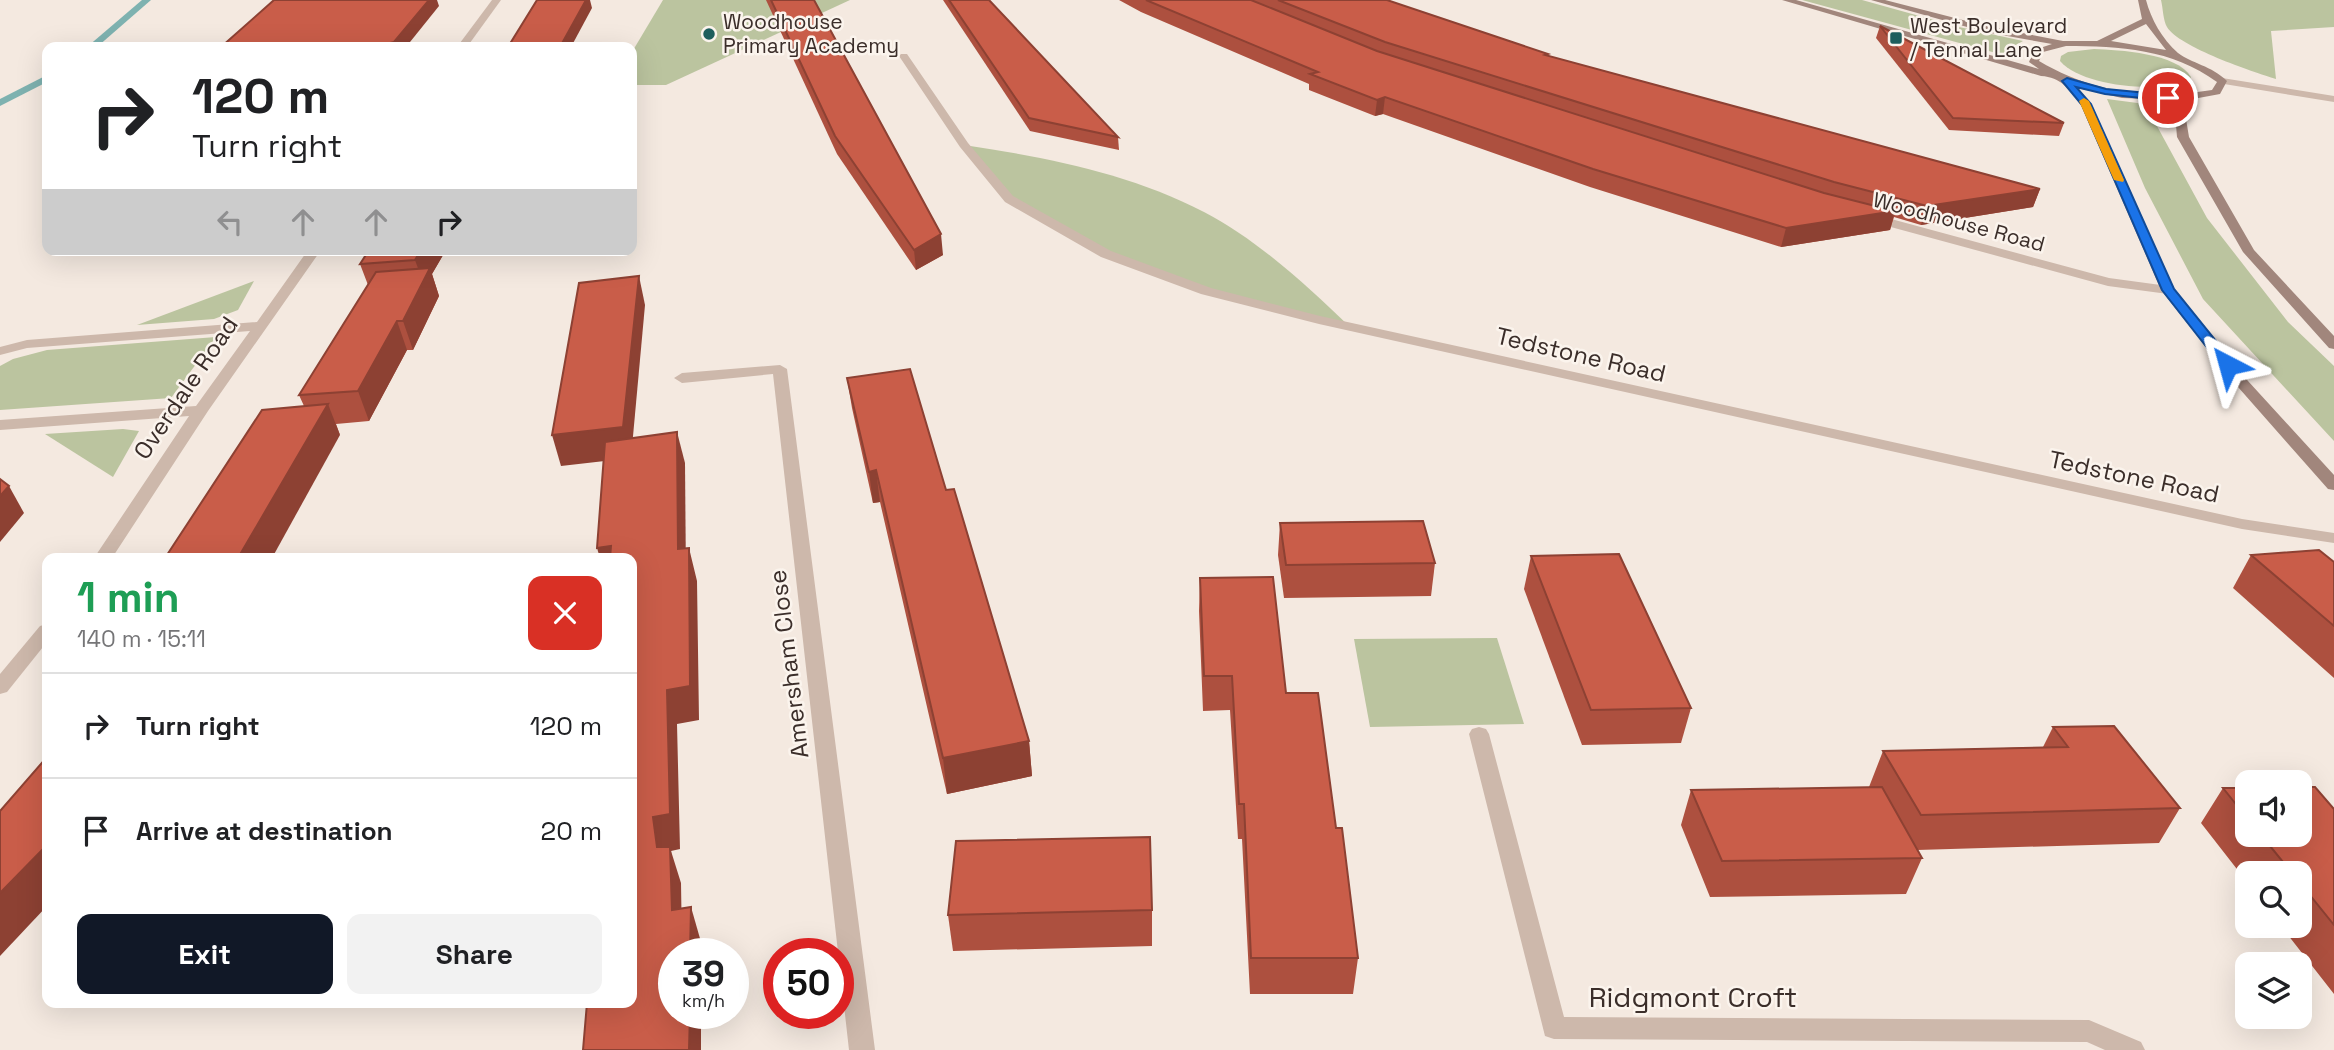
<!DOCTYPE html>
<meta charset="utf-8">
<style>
:root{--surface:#fff;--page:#f2f2f2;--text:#202124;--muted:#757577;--line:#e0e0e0;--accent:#111827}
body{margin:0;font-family:"Space Grotesk",sans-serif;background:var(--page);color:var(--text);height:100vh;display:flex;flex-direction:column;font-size:26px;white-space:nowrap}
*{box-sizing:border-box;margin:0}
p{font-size:23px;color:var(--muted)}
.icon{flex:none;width:38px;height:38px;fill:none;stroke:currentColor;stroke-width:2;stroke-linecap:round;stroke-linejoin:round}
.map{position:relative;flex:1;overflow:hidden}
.drawer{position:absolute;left:42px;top:553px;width:595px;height:455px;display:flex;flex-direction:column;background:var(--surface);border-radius:14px;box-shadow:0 7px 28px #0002}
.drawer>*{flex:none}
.hud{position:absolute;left:42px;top:42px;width:595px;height:214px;border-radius:14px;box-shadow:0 7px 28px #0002;background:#fff;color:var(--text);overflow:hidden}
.buttons{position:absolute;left:2235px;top:770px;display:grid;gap:14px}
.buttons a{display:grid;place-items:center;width:77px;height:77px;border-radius:14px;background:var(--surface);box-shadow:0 7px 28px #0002;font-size:35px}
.speed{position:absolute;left:658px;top:938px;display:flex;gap:14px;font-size:35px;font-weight:700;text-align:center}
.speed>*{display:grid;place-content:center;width:91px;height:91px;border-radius:50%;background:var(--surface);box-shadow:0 7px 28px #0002;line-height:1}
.speed small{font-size:18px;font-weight:400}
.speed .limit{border:10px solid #d22;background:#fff;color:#111}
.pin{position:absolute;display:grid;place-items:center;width:60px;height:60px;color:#fff;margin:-30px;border:4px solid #fff;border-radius:50%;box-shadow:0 2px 7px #0007}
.me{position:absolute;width:77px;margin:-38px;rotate:321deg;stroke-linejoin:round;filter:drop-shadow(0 0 5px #0008)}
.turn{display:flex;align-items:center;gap:24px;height:147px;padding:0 35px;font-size:32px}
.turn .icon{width:91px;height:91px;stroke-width:2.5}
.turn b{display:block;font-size:49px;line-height:60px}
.lanes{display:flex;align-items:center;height:66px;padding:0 35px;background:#0003;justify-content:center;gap:35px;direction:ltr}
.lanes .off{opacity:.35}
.round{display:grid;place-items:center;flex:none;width:74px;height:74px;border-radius:14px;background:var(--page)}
.overview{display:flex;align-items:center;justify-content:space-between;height:119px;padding:0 35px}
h1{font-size:42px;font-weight:700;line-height:52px;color:#1e9e55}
.button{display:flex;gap:14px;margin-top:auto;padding:14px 35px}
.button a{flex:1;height:80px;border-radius:14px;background:var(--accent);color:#fff;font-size:28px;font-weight:700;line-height:80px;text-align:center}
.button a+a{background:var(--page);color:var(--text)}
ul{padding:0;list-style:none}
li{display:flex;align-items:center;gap:21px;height:105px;padding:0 35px;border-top:2px solid var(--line)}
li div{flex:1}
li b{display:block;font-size:26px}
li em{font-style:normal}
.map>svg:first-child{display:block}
.green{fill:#bbc49f}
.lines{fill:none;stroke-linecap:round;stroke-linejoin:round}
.stream{fill:#7eb2b0;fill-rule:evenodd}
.street{fill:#cdb8ab;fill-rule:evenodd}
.secondary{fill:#a1867c;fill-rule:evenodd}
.wall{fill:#ad503f}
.shaded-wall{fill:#8d4133}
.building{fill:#c95d49;stroke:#8d4133;stroke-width:2}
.route{fill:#1a73e8;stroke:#114b97;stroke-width:2}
.slow{fill:#f59e0b}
.poi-dot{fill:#1e5e5d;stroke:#fbf4ed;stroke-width:2.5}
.labels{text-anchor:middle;stroke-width:5;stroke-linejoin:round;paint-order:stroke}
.far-poi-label{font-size:21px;fill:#3b2e2a;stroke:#fbf4ed;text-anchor:start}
.far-street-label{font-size:21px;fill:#3b2e2a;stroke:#fbf4ed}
.street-label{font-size:24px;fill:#3b2e2a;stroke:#fbf4ed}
.near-street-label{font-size:28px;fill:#3b2e2a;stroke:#fbf4ed}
</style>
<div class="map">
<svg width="2334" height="1050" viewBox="0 0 2334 1050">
<rect width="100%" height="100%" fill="#f4e9e0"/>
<g class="green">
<polygon points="663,0 850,0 666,85 632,85 632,52"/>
<polygon points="1802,0 1862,0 1959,27 2023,41 2014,46 2007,56"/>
<path d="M2161 0H2334V27L2271 31 2276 79C2253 72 2179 47 2167 27 2163 20 2163 8 2161 0Z"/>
<path d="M2094 49C2119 50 2177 53 2191 77L2189 81C2158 93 2083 87 2060 61L2061 56 2068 52Z"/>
<polygon points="2107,99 2145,104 2207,218 2288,322 2334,366 2334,441 2203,299 2145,188"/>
<path d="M964 145C1045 157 1129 173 1204 212 1259 241 1305 284 1350 327L1206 291 1106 254 1009 199Z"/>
<polygon points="254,281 238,310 214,319 137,325"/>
<polygon points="216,337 171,398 0,410 0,366 13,359 47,350"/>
<polygon points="123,429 139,431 113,477 45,434"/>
<polygon points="1497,638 1524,724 1370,727 1354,639"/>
</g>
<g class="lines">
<g class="stream">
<polygon points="142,0 151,0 97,47 87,47"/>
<polygon points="47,75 47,82 0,106 0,99"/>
</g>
<g class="street">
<polygon points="492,0 501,0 467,47 457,47"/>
<polygon points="901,54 907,54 968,143 1013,196 1111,251 1211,288 1320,316 2242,519 2334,533 2334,543 2242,529 1319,324 1201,294 1101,257 1005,202 960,147 899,56"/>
<polygon points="2222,78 2334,96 2334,102 2218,83 2217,81"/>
<polygon points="1869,213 2109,278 2168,286 2175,290 2168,294 2108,286 1865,220 1865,214"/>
<polygon points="308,250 321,250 208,411 112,558 94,558 189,416 0,430 0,420 196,406 250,331 27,348 0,355 0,347 27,340 257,322"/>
<polygon points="780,365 787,369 875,1050 849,1050 773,374 682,383 674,378 682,373"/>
<polygon points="47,624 47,642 7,692 0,694 0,674 40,626"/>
<polygon points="1479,727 1486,729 1489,734 1564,1017 2089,1020 2141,1042 2145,1050 2105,1050 2087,1042 1554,1039 1545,1036 1469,734 1472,729"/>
</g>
<path class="secondary" d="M1782 0H1796L2039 69 2029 62 2034 50 2052 44 1985 32 1871 0H1885L1986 26 2063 41H2097L2142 19 2138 0H2146C2151 19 2162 39 2178 53 2191 63 2212 66 2227 81L2220 94 2193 99 2185 113 2189 137 2254 250 2334 336V349L2329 348 2243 252 2177 137 2175 113 2182 100 2122 98 2078 88 2091 104 2174 289 2248 381 2334 475V490L2328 489 2238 387 2161 290 2081 105C2069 89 2061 77 2041 76ZM2146 24 2166 50 2111 41ZM2066 46C2120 46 2172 49 2217 82L2212 90C2151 100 2093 93 2039 61L2043 52Z"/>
</g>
<g class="wall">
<polygon points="766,0 814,0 943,255 916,270 837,154"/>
<polygon points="943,0 989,0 1118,137 1119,150 1030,131"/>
<polygon points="1119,0 1387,0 1548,54 1547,56 2040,189 2033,207 1921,225 1894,217 1890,230 1781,247 1590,187 1383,114 1375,116 1309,90 1309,84 1141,12"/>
<polygon points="1880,26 2064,123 2059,136 1949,130 1876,38"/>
<polygon points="446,250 432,274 439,296 413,350 407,350 369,421 336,424 340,435 304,406 299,395 368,285 360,264"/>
<polygon points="847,378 946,490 1029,741 1032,776 947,794 880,502 873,503 852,408"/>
<polygon points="1280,523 1435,563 1431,596 1284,598 1278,555"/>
<polygon points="2251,555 2334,562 2334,678 2233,588"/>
<polygon points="1531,556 1691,708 1681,743 1582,745 1524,589"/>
<polygon points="1200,578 1286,693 1336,828 1358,958 1353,994 1250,994 1242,839 1238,839 1230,710 1203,711 1199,611"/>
<polygon points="2053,727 2180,808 2159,843 1917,850 1922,858 1906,894 1710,897 1681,825 1691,790 1869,787 1883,751 2043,747"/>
<polygon points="2223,788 2247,788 2247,835 2300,835 2334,809 2334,994 2281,926 2300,926 2300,873 2247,873 2247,882 2201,823"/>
<polygon points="1152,910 1152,946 953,951 948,915"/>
</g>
<g class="shaded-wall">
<polygon points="429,0 437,0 439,6 406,47 375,47"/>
<polygon points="586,0 590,0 592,8 571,47 560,47"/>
<polygon points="1385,97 1383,114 1375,116 1377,100"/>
<polygon points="2040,189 2033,207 1921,225 1927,206"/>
<polygon points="1895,211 1890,230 1781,247 1786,228"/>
<polygon points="941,234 943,255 916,270 914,250"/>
<polygon points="421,250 446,250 432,274 439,296 413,350 403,321 423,282 415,260"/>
<polygon points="639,276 645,305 631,458 561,466 552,435"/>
<polygon points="397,321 407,350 369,421 358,391"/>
<polygon points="328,404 340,435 272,558 238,558"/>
<polygon points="677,432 685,463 686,582 678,549"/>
<polygon points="876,470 880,502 873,503 869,472"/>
<polygon points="9,486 24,513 0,542 0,496"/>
<polygon points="611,546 615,558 600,558 597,548"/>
<polygon points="689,548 697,581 699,720 677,724 680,849 671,851 681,883 682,946 672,910 657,847 653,817 667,690"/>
<polygon points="1029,741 1032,776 947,794 943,758"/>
<polygon points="47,845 47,906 0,956 0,893"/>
<polygon points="691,907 701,942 701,954 690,954"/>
<polygon points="690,1013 701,1013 701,1050 689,1050"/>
</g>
<g class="building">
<polygon points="274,0 429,0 394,42 375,47 221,47"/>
<polygon points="537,0 586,0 560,47 508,47"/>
<polygon points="771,0 814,0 941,234 914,250 835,136"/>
<polygon points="949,0 989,0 1118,137 1029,118"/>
<polygon points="1146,0 1251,0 1377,51 1824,193 1895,211 1786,228 1593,169 1385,97 1377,100 1310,74 1318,72"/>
<polygon points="1278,0 1387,0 1548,54 1545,55 2040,189 1927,206 1834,182 1385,42"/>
<polygon points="1880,26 2064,123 1953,118"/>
<polygon points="369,250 421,250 415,260 360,264"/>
<polygon points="430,268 403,321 397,321 358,391 299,395 376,272"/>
<polygon points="639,276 623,427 552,435 579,283"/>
<polygon points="910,369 946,490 954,489 1029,741 943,758 876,470 869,472 847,378"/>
<polygon points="328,404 238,558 165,558 262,410"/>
<polygon points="677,432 678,549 689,548 690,686 667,690 670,814 653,817 657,847 670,847 672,910 691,907 690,954 674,954 674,1013 690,1013 689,1050 583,1050 587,1003 632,1003 632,558 610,558 611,546 597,548 605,442"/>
<polygon points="0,479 9,486 0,496"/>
<polygon points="1423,521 1435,563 1286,565 1280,523"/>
<polygon points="2319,550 2334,562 2334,626 2251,555"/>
<polygon points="1619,554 1691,708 1591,710 1531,556"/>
<polygon points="1273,577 1286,693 1318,693 1336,828 1342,828 1358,958 1251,958 1244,804 1239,804 1232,676 1204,676 1200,578"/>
<polygon points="2114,726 2180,808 1921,815 1883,751 2068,747 2053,727"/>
<polygon points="47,757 47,845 0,893 0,811"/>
<polygon points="1882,787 1922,858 1722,861 1691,790"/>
<polygon points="2300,787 2315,787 2334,809 2334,925 2300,883 2300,873 2292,873 2261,835 2300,835"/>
<polygon points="2223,788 2247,788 2247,818"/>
<polygon points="1150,837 1152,910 948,915 956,841"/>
</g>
<polygon class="route" points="2067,78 2106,89 2168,95 2173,98 2168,101 2105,94 2076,87 2091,104 2174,289 2233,362 2233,368 2223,368 2162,290 2082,105 2062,81"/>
<polygon class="slow" points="2084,98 2089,101 2124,180 2123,182 2114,180 2079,101"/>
<g class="poi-dot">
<circle cx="709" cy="34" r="7"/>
<rect x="1889" y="31" width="14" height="14" rx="3.5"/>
</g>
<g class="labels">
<g class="far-poi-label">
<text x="723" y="29">Woodhouse<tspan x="723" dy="24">Primary Academy</tspan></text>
<text x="1910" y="33">West Boulevard<tspan x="1910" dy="24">/ Tennal Lane</tspan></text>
</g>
<g class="far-street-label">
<text transform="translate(1959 222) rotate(15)" y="7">Woodhouse Road</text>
</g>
<g class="street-label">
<text transform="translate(1581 355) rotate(13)" y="8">Tedstone Road</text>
<text transform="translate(186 388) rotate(-56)" y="8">Overdale Road</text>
<text transform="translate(2134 477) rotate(12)" y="8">Tedstone Road</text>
<text transform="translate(789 664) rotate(-97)" y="8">Amersham Close</text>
</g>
<g class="near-street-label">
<text x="1693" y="1007">Ridgmont Croft</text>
</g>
</g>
</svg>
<div class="buttons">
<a><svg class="icon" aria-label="sound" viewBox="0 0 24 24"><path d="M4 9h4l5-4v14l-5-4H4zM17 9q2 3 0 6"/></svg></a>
<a><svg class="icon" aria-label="search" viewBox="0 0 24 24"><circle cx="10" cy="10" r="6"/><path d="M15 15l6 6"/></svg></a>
<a><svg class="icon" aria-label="layers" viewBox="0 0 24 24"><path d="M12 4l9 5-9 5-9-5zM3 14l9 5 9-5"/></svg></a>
</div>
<div class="speed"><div>39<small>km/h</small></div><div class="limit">50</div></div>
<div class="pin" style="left:2168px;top:98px;background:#d93025"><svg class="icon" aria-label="arrive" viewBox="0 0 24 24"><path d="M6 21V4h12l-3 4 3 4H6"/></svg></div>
<svg class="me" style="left:2228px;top:365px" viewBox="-20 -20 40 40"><path d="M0-17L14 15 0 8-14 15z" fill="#1a73e8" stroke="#fff" stroke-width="4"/></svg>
<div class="hud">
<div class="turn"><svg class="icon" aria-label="right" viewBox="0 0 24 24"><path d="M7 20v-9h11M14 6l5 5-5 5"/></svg><div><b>120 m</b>Turn right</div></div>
<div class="lanes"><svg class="icon off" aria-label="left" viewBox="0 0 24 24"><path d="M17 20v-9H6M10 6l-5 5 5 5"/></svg><svg class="icon off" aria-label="ahead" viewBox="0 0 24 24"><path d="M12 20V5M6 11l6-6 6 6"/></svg><svg class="icon off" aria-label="ahead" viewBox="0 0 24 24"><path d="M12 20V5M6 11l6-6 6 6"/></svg><svg class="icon" aria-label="right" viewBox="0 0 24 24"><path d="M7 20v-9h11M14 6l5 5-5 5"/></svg></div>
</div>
<section class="drawer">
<div class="overview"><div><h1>1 min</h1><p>140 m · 15:11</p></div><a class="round" style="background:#d93025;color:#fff"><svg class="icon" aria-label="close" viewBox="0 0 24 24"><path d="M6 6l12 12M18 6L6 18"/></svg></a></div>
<ul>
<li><svg class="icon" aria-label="right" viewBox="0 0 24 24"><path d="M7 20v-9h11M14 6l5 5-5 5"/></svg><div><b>Turn right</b></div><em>120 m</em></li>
<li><svg class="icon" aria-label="arrive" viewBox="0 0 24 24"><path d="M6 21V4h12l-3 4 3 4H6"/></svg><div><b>Arrive at destination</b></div><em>20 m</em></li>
</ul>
<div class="button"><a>Exit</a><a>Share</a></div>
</section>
</div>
